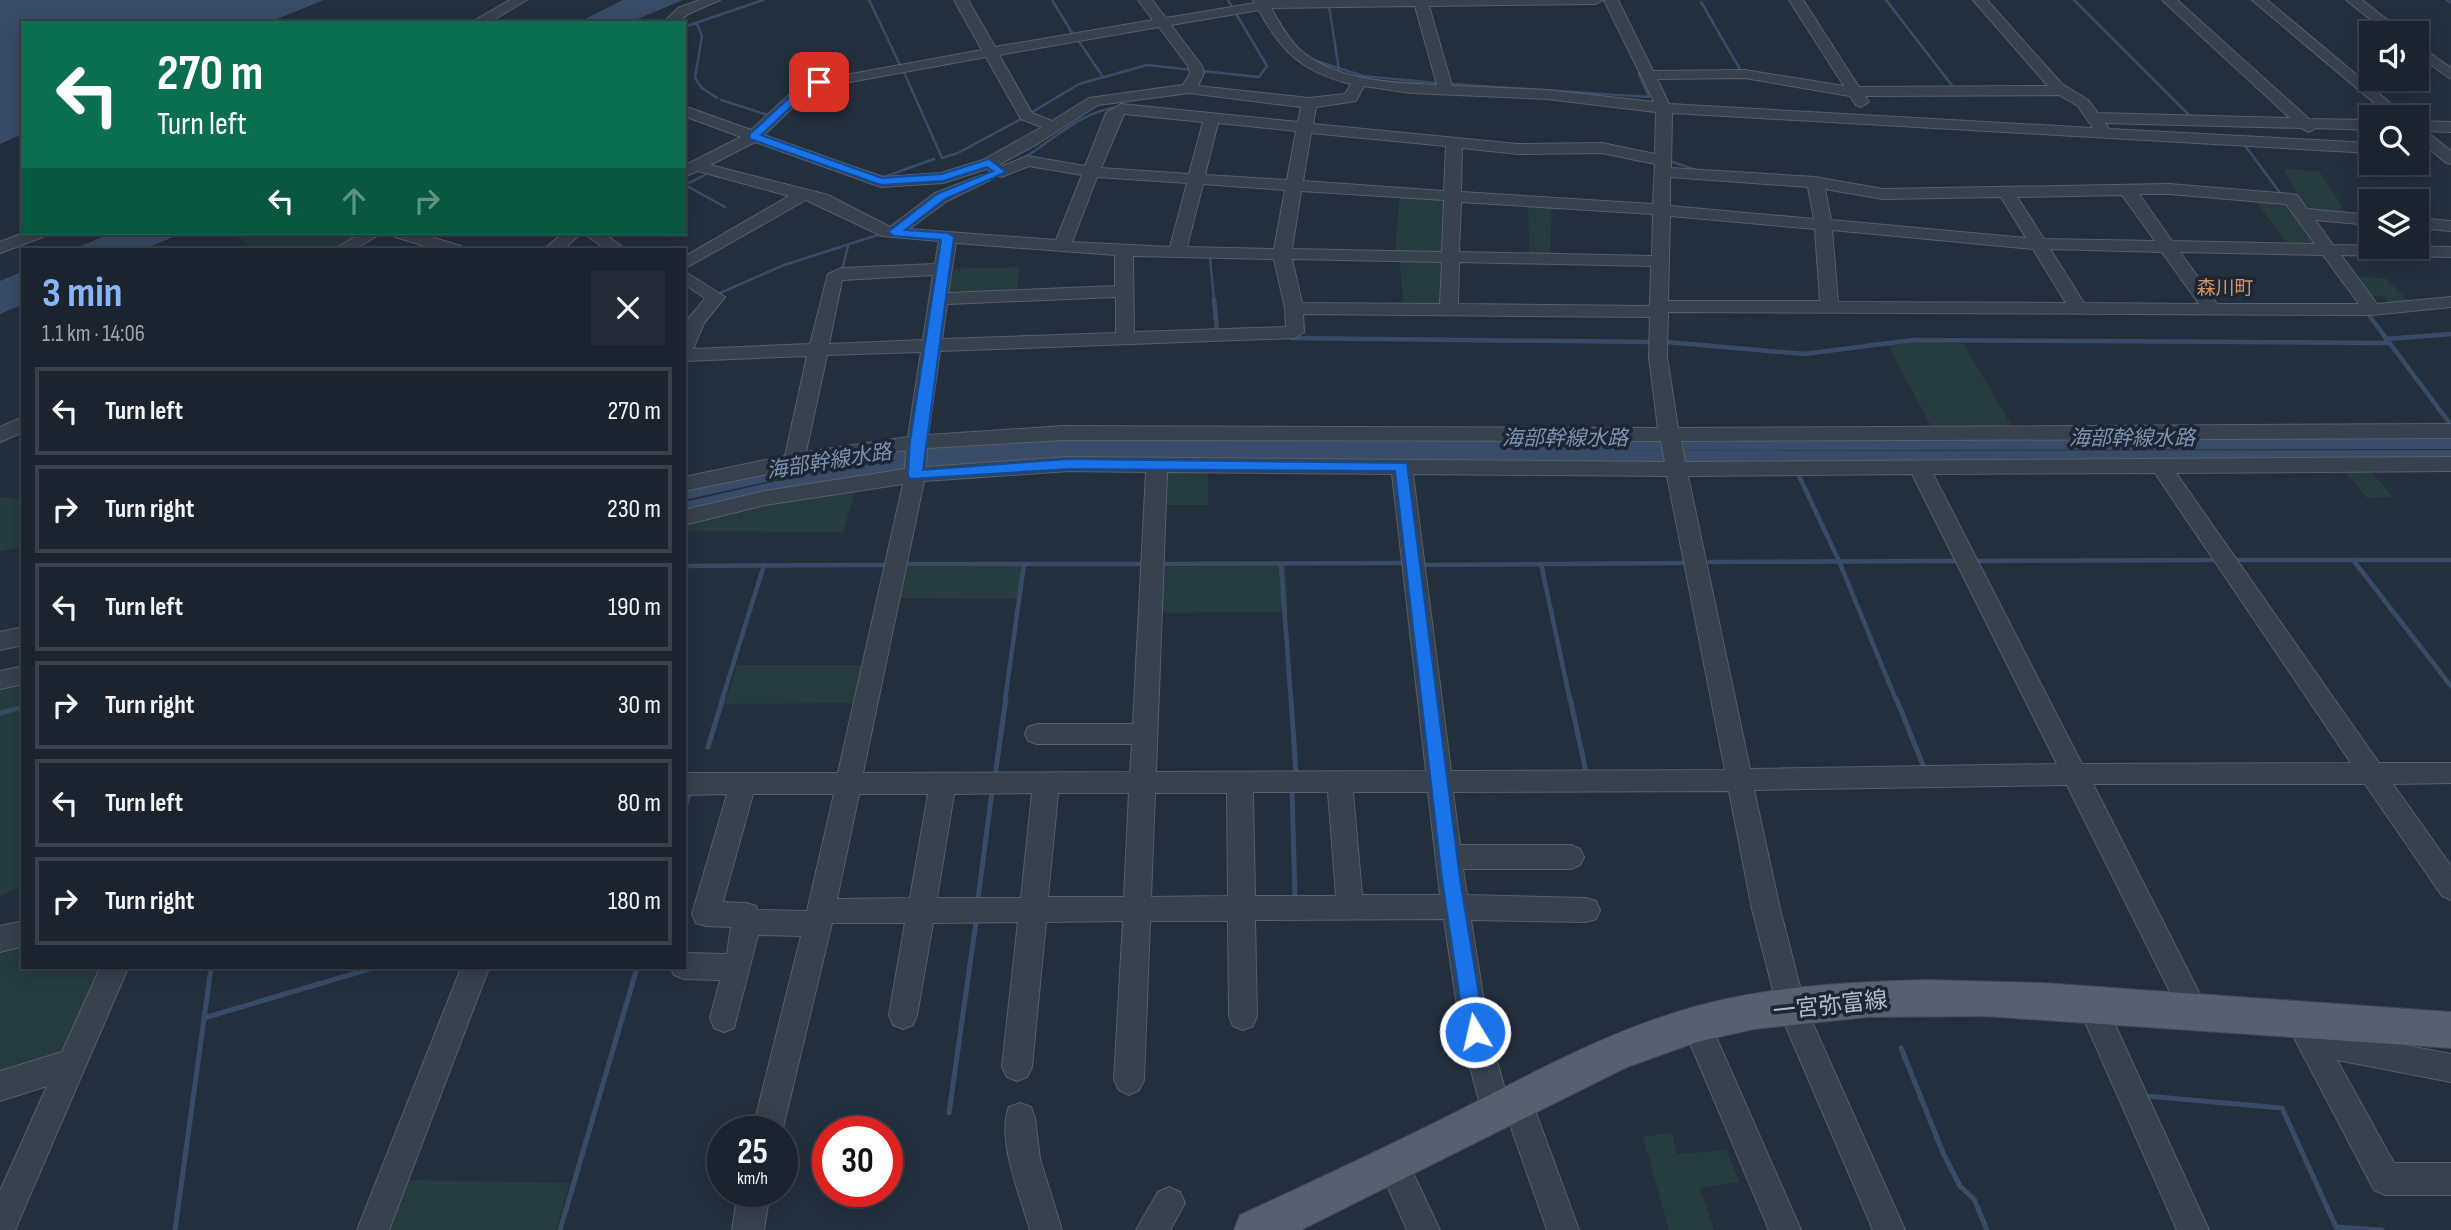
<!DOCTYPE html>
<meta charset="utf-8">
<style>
:root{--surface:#1b232e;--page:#242b36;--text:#f1f3f6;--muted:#a0a4aa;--line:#39404a;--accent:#8ab4f8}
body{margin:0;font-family:"Sofia Sans Condensed","Noto Sans JP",sans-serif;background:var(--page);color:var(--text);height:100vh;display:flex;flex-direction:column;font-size:26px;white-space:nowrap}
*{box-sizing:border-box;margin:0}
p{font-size:23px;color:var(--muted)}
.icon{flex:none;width:38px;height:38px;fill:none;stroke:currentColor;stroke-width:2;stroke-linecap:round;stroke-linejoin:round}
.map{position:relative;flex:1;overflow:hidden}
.details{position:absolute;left:21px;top:248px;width:665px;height:721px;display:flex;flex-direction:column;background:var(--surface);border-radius:0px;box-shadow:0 4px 18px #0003,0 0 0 2px var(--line)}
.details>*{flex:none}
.top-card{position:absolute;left:21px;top:21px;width:665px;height:214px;border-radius:0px;box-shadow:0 4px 18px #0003,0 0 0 2px var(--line);background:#0b6e4f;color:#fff;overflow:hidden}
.buttons{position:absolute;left:2359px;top:21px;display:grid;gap:14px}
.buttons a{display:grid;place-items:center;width:70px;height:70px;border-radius:0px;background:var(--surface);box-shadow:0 4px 18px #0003,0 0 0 2px var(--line);font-size:35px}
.speed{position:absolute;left:707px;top:1116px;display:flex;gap:14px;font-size:35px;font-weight:700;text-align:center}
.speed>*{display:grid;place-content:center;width:91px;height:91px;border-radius:50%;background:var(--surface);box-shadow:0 4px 18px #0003,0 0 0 2px var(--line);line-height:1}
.speed small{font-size:18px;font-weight:400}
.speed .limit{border:10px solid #d22;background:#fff;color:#111}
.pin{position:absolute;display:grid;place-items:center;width:60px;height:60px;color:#fff;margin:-30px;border-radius:14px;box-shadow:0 4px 10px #0006}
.me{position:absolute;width:77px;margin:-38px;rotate:351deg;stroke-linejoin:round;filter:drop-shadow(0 0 5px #0008)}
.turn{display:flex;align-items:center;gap:24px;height:147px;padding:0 21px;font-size:32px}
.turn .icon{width:91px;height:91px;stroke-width:2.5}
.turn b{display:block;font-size:49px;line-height:60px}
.lanes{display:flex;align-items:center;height:66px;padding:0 21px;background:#0003;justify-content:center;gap:35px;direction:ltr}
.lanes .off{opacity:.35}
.round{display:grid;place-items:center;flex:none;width:74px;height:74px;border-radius:0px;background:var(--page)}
.overview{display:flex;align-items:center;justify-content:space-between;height:119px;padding:0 21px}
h1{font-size:42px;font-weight:700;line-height:52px;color:var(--accent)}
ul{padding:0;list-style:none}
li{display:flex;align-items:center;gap:21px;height:88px;margin:0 14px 10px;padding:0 7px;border:4px solid var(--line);border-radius:0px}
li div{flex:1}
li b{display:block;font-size:26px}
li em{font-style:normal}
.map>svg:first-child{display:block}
.green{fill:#263c3f}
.water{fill:#394c67}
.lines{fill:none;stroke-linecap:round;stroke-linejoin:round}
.stream-far2{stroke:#394c67;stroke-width:2.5}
.stream-far1{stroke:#394c67;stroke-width:4.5}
.stream{stroke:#394c67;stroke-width:5}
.minor-casing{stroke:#565f6c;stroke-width:2}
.major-casing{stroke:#414a57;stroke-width:2}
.minor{fill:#38414e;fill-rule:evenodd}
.major{fill:#56606e;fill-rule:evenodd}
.route{fill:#1a73e8;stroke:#114b97;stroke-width:2}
.labels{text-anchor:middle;stroke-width:7;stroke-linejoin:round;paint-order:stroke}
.far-quarter-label{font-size:19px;fill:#d59563;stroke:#1d2633}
.water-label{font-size:21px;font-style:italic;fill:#7c92b1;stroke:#1d2633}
.near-street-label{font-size:23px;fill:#b4bcc9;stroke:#1d2633}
</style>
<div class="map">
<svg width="2451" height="1230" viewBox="0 0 2451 1230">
<rect width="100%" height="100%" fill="#242f3e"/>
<g class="green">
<polygon points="2284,169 2319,171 2348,216 2306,213"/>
<polygon points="1400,194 1446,196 1442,254 1395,253"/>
<polygon points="2254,200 2283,203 2316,246 2289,245"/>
<polygon points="1528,202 1552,204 1550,256 1529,256"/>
<polygon points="240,233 370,233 338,250 257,250 234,235"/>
<polygon points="1399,259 1443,259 1445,305 1404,306"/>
<polygon points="1019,267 1017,293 947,297 946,269"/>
<polygon points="2352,277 2385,278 2410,303 2391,305 2384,296 2365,296"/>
<polygon points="1915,342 1963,343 2014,430 1933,430 1888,345"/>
<polygon points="2342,468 2368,468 2393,497 2367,498"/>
<polygon points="1162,470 1208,470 1208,505 1160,505"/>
<polygon points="852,489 855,492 843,532 684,531 684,522 775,501"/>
<polygon points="2,497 23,499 23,538 17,548 0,551 0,499"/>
<polygon points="1286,565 1288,612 1157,613 1158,567"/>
<polygon points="1023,566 1018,599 889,598 896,567"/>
<polygon points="737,665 871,665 863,703 725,704"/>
<polygon points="23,681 23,885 0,896 0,686"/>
<polygon points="23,939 23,968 107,968 72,1050 0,1077 0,946"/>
<polygon points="1672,1133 1677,1154 1726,1150 1739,1182 1700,1188 1714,1230 1669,1230 1643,1137"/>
<polygon points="400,1180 570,1183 556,1230 381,1230"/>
</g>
<g class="water">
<polygon points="0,0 324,0 267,23 23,23 23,134 0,144"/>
<polygon points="623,0 683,0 628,23 577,23"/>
<polygon points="112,233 182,233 143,250 71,250"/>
<polygon points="23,271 23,304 0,314 0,281"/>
<polygon points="1063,437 2451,437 2451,449 1465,451 2451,450 2451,459 1390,463 1064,460 684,512 684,502 812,473 914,458 812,472 684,500 684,489 881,450"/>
</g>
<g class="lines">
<g class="stream-far2">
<polyline points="869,0 900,65"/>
<polyline points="1052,0 1074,36"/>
<polyline points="1228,0 1232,7"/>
<polyline points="1886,0 1954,88"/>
<polyline points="2074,0 2192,118"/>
<polyline points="2447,0 2451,3"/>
<polyline points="1701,2 1741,71"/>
<polyline points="1329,6 1339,70"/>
<polyline points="694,24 697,24 702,36 695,78 702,88 717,98"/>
<polyline points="684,27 763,0"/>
<polyline points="1078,40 1103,77"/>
<polyline points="1314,60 1363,76 1436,83"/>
<polyline points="903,70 942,158 958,153 1023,118"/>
<polyline points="1202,71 1259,77 1267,66 1235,12"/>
<polyline points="1452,84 1649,97 1639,74"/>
<polyline points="721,100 771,116"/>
<polyline points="1029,114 1079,84 1147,65 1193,70"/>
<polyline points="2244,144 2283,197"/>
<path d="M1024 158C1056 138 1081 111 1119 107"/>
<polyline points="1673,162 1698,171"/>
<polyline points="862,170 884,177 934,159"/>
<polyline points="705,175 685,185 725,207"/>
<polyline points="979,178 994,171"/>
<polyline points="1210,257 1214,301"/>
<polyline points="842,270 848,246"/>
<polyline points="720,293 784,265 884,233"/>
</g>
<g class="stream-far1">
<polyline points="1214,299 1217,332"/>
<polyline points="2368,314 2451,425"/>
<polyline points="684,324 696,311"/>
<polyline points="1291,338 1647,342"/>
<polyline points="2386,339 2451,334"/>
<polyline points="1667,342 1804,354 1913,340 2389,343"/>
<polyline points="1799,476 1839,561 1896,700"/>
<polyline points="2231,560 2451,560"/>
<polyline points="2353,560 2451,686"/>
<polyline points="1975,561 2218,560"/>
<polyline points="1710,562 1959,561"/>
<polyline points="902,564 1146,564"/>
<polyline points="1159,564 1405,563"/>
<polyline points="1281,564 1291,700"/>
<polyline points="1541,564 1570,700"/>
<polyline points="1422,565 1685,563"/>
<polyline points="684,566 889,565"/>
<polyline points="722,700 764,565"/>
<polyline points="1005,700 1024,564"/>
</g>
<g class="stream">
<polyline points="1291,698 1296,774"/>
<polyline points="1570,698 1586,772"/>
<polyline points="1896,698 1925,770"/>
<polyline points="0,713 23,707"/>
<polyline points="708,747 723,698"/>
<polyline points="995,776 1006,698"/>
<polyline points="1292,789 1295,899"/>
<polyline points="684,809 690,792"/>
<polyline points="978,899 992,791"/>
<polyline points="204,1018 373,968"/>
<polyline points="1901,1048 1943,1153 1960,1186 1974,1199 1987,1230"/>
<polyline points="2146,1096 2282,1108 2336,1227 2382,1230"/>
<polyline points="949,1113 976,922"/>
<polyline points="175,1230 211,968"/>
<polyline points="560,1230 637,968"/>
</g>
<g class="minor-casing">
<g id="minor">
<polygon points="510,0 527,0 488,23 470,23"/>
<polygon points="700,0 720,0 688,14 678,23 663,23 678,8"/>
<path d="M954 0H968L995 47 1153 20 1138 0H1152L1166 18 1255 3 1253 0H1603L1596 4 1429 6 1452 86 1547 90 1654 102 1604 0H1618L1653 71 1745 70 1844 86 1789 0H1803L1859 87 2048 86 1973 0H1987L2062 84 2088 100 2098 113 2290 118 2162 0H2177L2309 119 2371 120V130L2316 128 2309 132 2301 128 2105 123 2109 129 2371 143V153L1672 113 1671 168 1815 177 1883 189 2169 184 2291 194 2297 195 2307 209 2371 215V225L2315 220 2333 245 2451 247V257L2341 255 2377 304 2451 297V307L2372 315 1668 312 1667 357 1678 428 2451 424V438L1681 441 1685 462 2451 457V471L2176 473 2379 763H2451V783L2393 784 2451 866V900L2442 896 2365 784H2093L2209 1012 2205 1022 2195 1026 2185 1022 2067 785 1754 790 1780 909 1805 1006 1905 1230H1873L1777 1006 1752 909 1729 791 1453 792 1460 845H1571L1580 849 1584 857 1580 865 1571 869H1463L1467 895 1586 898 1596 901 1600 910 1596 919 1586 922 1471 920 1489 1033 1506 1093 1517 1087 1528 1091 1579 1230H1547L1508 1119 1496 1127 1485 1123 1461 1033 1444 919 1255 920 1257 1016 1253 1026 1243 1030 1233 1026 1229 1016 1228 921H1150L1144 1080 1139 1090 1129 1095 1119 1090 1114 1080 1123 921 1046 922 1032 1067 1027 1077 1017 1081 1007 1077 1002 1067 1018 922 933 923 917 1015 913 1025 903 1029 893 1025 889 1015 905 923H832L782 1132H752L801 936 758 935 734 1028 724 1032 714 1028 710 1018 720 980 684 979 674 975 671 968H684V953L727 954 731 927 706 926 696 923 692 914 727 794 684 795V773H838L903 484 765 505 684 525V510L765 491 905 469 906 450 826 462 684 491V477L785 456 807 356 684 361V325L705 298 684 284V271L725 297 704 323 693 349 810 344 828 274 842 268 935 264 939 241 882 236 806 200 684 269V257L789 196 698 171 684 177V166L741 137 684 116V106L751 130 802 83 982 50ZM1415 6 1437 85C1392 83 1333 81 1298 48 1287 37 1279 22 1271 8ZM1259 10C1281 52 1303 72 1351 84L1345 94 1309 98 1198 86 1204 73 1202 66 1171 25ZM1159 27 1188 66 1190 73 1183 85 1089 98 1052 121 1032 113 999 55ZM986 57 1021 119 1042 127 983 160 941 173 882 177 764 135 812 89ZM1745 78 1850 96 1856 105 1861 107 1869 102 1865 96 2059 95 2078 106 2093 128 1669 104 1657 79ZM1364 86 1411 93 1547 99 1656 112 1655 154 1602 143 1518 144 1313 124 1316 107 1356 101ZM1189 93 1301 107 1298 122 1121 104 1106 113 1085 166 1027 156 1003 166 1000 164 1037 144 1098 105ZM1124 114 1203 122 1189 174 1101 168ZM1218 123 1296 131 1287 180 1205 175ZM1311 133 1446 146 1444 191 1303 181ZM755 142 881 187 943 183 987 169 1001 177 1029 166 1082 175 1056 240 909 229 947 201 990 180 982 175 935 193 890 227 828 195 710 165ZM1462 148 1518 154 1602 153 1655 164 1653 204 1461 192ZM1097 177 1187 183 1170 247 1072 242ZM1670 177 1808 187 1814 219 1670 206ZM1203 184 1285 190 1274 249 1187 247ZM1825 189 1883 199 2001 197 2026 238 1831 220ZM1301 191 1444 200 1442 252 1292 249ZM2139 194H2169L2286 204 2315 244 2172 241ZM2122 195 2155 241 2044 239 2017 197ZM1461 202 1653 214 1652 256 1459 252ZM1670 216 1815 229 1820 301H1668ZM1832 230 2033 249 2066 303 1838 302ZM956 243 1115 255V286L948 293ZM2050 249 2162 252 2199 304 2084 303ZM2180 252 2323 255 2359 304H2217ZM1133 256 1274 259 1285 308 1286 327 1134 332ZM1292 259 1442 262 1440 304 1302 303ZM1459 262 1651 266 1650 303 1648 306 1458 304ZM933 275 923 340 829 344 842 280ZM1116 297V333L942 339 947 304ZM1303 314 1650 317 1649 357 1658 428 1063 426 928 435 940 351 1295 338 1304 332ZM921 352 908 437 806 452 827 355ZM1063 440 1661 441 1665 462 1069 457 926 467 927 448ZM1069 471 1146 472 1133 724H1037L1028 727 1025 734 1028 741 1037 744H1132L1130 772 863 773 924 481ZM1167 472 1392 474 1426 771 1156 772ZM2155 473 2351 763 2082 764 1933 474ZM1413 474 1667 476 1725 770 1451 771ZM1912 474 2057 764 1750 769 1688 476ZM1253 792H1328L1336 896H1255ZM1353 792H1428L1440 895H1362ZM1032 793 1021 898H937L954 794ZM1058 793H1129L1124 897H1048ZM1155 793H1227L1228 896 1151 897ZM753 794H834L807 911 757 910 756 906 746 903 723 902ZM859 794H928L910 898 837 899Z"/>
<polygon points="2252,0 2267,0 2407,117 2391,117"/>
<polygon points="2346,0 2362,0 2404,33 2388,33"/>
<polygon points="2417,44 2451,68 2451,79 2417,55"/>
<polygon points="2417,121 2451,122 2451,132 2426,131 2451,151 2451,164 2445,162 2417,139"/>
<polygon points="2417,218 2451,221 2451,231 2417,228"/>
<polygon points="23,233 46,233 43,237 0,253 0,242"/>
<polygon points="361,233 382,233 354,250 333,250"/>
<polygon points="392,233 418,233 461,246 464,250 438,250 395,237"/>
<polygon points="563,233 582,233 562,250 543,250"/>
<polygon points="583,233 603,233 627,250 607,250"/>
<polygon points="23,417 23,432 0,442 0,427"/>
<polygon points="23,627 23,645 0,650 0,632"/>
<polygon points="23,666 23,684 0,689 0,671"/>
<polygon points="23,921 23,946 0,952 0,926"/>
<polygon points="100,968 128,968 15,1230 0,1230 0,1191 47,1086 0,1101 0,1071 62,1052"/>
<polygon points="461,968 489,968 389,1230 357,1230"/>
<polygon points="2091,990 2101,994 2209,1230 2177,1230 2077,1004 2081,994"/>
<polygon points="1696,1010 1706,1014 1801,1230 1769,1230 1682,1024 1686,1014"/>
<polygon points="2305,1018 2330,1031 2451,1054 2451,1082 2337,1060 2394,1163 2451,1163 2451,1195 2385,1195 2374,1190 2291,1032 2295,1022"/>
<path d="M1020 1103 1031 1107 1035 1118 1040 1159 1062 1230H1030C1021 1198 996 1139 1009 1107Z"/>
<polygon points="1393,1150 1404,1154 1440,1230 1407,1230 1378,1165 1382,1154"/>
<polygon points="1169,1187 1180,1192 1185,1203 1170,1230 1136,1230 1158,1192"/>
<polygon points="738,1192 770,1192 764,1230 732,1230"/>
</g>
</g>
<g class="major-casing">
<path id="major" d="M1926 980 2043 983 2451 1012V1048L1984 1016 1868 1017 1754 1029 1697 1042 1627 1067 1301 1230H1234L1240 1215C1316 1180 1392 1145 1466 1107 1540 1069 1614 1029 1694 1007 1770 986 1849 982 1926 980Z"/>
</g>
<use href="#minor" class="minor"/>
<use href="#major" class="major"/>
</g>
<polygon class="route" points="819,79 824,82 811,88 761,135 882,178 942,174 989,159 1006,172 945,199 905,230 948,233 954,237 923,470 1069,459 1407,463 1460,879 1485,1032 1482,1039 1475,1042 1468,1039 1465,1032 1442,879 1395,471 1069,469 910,479 908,475 910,442 941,240 894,236 888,232 937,194 993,171 987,167 943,181 881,185 750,139 750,134 804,84"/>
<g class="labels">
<g class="far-quarter-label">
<text x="2225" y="294">森川町</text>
</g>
<g class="water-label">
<text x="1565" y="445">海部幹線水路</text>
<text x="2132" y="445">海部幹線水路</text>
<text transform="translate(829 461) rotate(-9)" y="7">海部幹線水路</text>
</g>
<g class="near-street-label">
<text transform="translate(1830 1005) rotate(-6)" y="8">一宮弥富線</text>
</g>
</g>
</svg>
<div class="buttons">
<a><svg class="icon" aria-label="sound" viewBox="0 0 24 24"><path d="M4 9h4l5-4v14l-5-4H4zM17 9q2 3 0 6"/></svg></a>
<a><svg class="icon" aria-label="search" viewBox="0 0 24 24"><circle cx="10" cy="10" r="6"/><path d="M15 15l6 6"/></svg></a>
<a><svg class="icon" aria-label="layers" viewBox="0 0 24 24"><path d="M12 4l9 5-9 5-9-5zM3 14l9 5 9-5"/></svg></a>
</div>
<div class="speed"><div>25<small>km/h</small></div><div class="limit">30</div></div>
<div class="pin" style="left:819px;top:82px;background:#d93025"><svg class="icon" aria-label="arrive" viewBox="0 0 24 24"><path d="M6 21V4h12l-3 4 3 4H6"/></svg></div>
<svg class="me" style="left:1475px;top:1032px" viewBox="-20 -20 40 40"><circle r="17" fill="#1a73e8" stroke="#fff" stroke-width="3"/><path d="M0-11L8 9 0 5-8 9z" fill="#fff"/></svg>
<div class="top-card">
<div class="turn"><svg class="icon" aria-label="left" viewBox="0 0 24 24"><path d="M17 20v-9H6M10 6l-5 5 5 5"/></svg><div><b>270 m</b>Turn left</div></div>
<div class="lanes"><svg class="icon" aria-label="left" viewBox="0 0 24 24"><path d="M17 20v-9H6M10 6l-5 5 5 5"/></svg><svg class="icon off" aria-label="ahead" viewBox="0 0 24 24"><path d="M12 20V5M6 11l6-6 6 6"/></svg><svg class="icon off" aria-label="right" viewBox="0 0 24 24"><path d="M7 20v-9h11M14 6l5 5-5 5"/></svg></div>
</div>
<section class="details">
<div class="overview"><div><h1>3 min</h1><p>1.1 km · 14:06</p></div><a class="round"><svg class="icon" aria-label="close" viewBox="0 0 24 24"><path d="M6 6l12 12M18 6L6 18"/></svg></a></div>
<ul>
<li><svg class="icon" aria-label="left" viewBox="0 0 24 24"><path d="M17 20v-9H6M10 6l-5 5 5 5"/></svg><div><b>Turn left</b></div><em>270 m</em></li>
<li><svg class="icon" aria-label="right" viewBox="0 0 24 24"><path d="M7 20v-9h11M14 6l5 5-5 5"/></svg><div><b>Turn right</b></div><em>230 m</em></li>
<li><svg class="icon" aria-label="left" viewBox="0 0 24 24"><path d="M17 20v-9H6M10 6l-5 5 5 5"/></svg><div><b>Turn left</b></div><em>190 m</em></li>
<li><svg class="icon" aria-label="right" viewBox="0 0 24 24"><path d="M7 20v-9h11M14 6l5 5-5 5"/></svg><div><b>Turn right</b></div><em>30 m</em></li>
<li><svg class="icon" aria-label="left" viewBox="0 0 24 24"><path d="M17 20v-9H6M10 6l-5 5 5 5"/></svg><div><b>Turn left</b></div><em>80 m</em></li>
<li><svg class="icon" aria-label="right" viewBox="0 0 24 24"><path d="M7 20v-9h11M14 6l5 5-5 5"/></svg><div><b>Turn right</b></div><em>180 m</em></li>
</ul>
</section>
</div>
